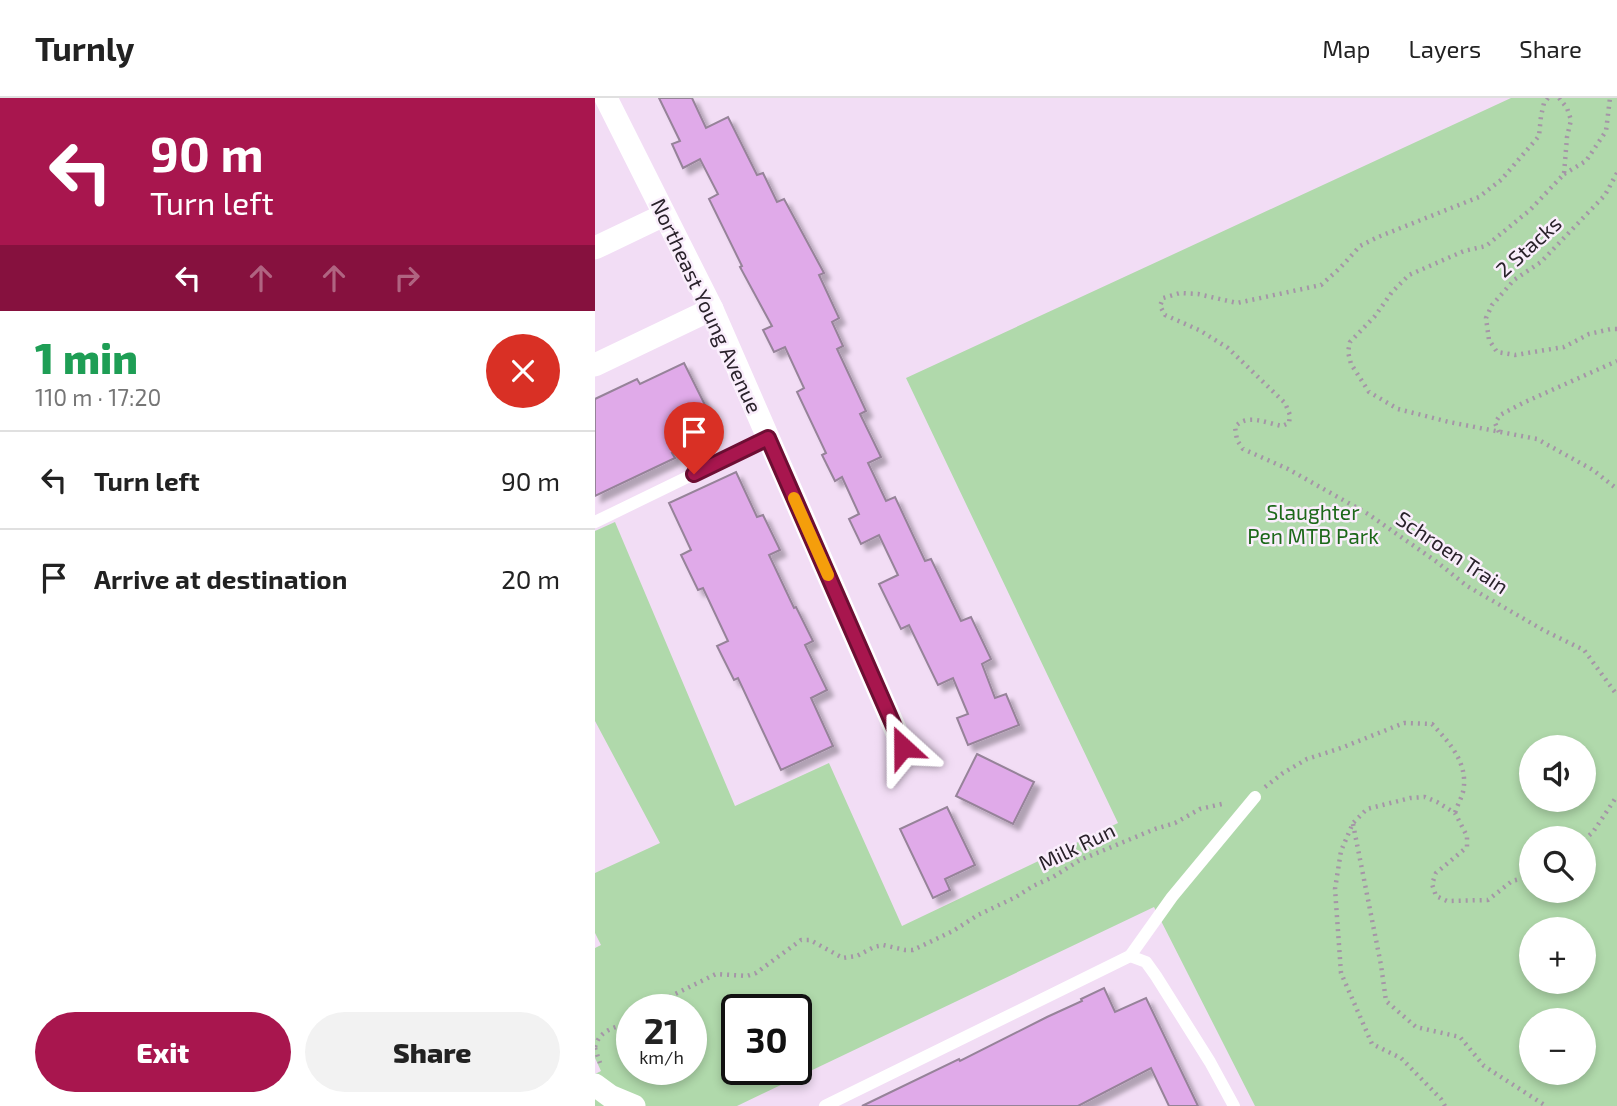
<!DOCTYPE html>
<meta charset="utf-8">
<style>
:root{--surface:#fff;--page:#f2f2f2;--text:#222;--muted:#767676;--line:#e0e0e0;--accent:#a8164e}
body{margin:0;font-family:"Exo 2",sans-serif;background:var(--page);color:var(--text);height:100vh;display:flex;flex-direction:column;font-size:26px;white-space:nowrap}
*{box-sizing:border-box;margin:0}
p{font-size:23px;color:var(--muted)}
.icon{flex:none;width:38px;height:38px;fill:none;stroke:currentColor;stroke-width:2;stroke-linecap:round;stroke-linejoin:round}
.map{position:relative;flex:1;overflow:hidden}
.sheet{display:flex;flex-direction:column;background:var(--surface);width:595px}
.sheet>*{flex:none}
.top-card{background:#a8164e;color:#fff;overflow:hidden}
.tools{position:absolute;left:924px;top:637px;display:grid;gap:14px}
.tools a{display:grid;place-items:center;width:77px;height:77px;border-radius:50%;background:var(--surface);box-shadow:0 4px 10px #0003;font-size:35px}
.speed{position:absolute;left:21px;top:896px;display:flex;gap:14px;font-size:35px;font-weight:700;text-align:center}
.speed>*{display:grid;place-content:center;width:91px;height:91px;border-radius:50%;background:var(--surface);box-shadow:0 4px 10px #0003;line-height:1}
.speed small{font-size:18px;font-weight:400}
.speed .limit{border:4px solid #111;border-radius:10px;background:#fff;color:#111}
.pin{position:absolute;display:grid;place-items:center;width:60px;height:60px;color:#fff;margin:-72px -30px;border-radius:50% 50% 50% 0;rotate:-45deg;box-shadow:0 0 7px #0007}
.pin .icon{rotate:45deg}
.me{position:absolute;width:77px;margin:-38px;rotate:336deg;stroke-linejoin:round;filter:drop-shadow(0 0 5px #0008)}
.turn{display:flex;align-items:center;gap:24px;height:147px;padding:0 35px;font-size:32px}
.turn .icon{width:91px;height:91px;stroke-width:2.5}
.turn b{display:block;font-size:49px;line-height:60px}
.lanes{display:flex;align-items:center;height:66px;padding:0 35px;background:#0003;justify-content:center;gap:35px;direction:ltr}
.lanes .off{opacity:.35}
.round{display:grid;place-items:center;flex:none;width:74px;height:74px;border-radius:37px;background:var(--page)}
.head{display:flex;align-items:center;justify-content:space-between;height:119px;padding:0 35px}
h1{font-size:42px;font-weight:800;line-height:52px;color:#1e9e55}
.primary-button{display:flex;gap:14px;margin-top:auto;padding:14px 35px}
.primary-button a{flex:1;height:80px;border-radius:42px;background:var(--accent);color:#fff;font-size:28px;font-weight:800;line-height:80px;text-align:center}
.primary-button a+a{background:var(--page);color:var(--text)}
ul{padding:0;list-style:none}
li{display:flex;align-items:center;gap:21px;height:98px;padding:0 35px;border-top:2px solid var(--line)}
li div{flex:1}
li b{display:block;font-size:26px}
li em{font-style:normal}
header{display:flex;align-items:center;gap:42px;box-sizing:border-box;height:98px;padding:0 35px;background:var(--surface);border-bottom:2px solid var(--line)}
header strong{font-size:33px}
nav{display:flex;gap:38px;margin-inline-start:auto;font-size:24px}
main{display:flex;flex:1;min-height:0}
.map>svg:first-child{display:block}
.green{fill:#b0d9ab;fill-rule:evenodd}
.building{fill:#e0aae9;stroke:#968399;stroke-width:2;filter:url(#shadow)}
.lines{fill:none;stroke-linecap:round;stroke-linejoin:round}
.path{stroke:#a595a7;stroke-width:4.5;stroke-dasharray:2 5;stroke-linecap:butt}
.lane{stroke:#fff;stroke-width:12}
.street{stroke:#fff;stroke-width:23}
.route-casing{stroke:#6d0e33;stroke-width:18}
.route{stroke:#a8164e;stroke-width:12}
.slow{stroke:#f59e0b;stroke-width:12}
.labels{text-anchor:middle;stroke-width:5;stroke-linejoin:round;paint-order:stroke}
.street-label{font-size:21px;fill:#2a222b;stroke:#faeefc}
.park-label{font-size:21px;fill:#1c6819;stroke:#faeefc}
</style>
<header>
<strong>Turnly</strong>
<nav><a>Map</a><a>Layers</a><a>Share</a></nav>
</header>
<main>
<section class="sheet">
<div class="top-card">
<div class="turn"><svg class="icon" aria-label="left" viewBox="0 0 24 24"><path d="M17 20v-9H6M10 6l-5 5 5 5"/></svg><div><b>90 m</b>Turn left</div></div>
<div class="lanes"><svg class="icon" aria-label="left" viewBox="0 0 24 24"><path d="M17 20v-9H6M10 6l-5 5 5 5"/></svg><svg class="icon off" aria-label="ahead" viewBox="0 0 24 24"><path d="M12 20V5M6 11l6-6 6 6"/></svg><svg class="icon off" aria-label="ahead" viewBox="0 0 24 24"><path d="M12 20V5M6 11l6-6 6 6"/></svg><svg class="icon off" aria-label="right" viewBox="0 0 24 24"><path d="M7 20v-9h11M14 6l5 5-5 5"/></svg></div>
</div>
<div class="head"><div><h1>1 min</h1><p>110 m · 17:20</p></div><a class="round" style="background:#d93025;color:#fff"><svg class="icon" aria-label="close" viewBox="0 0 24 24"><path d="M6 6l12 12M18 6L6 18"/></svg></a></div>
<ul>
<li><svg class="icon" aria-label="left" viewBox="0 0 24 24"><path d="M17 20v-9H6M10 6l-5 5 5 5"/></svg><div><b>Turn left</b></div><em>90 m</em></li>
<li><svg class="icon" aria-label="arrive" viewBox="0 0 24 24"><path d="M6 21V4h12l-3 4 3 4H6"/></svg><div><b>Arrive at destination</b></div><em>20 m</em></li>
</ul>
<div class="primary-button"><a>Exit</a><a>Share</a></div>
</section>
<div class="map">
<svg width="1022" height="1008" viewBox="0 0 1022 1008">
<defs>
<filter id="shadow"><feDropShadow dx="6" dy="6" stdDeviation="2" flood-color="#0004"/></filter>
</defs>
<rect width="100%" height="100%" fill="#f2ddf5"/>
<path class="green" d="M916 0H1022V1008H660L559 809 142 1008H0V976L6 973 0 960V850L6 847 0 835V775L65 745 0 623V433L20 424 140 708 234 665 307 828 523 725 311 280ZM936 649H989V702H936ZM936 740H989V793H936ZM936 831H989V884H936ZM37 912H96V971H37ZM142 912H201V971H142ZM936 922H989V975H936Z"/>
<g class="building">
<polygon points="64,0 97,0 111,30 133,19 162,77 168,75 182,104 189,101 229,175 224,177 244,220 237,224 248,248 242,251 271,313 265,316 286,359 273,365 291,403 300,399 330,463 336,461 366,523 376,519 396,561 387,566 400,600 411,596 424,627 373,647 362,620 373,616 358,580 343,587 314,527 306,531 284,486 303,477 284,437 266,446 254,421 264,416 247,379 240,383 227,357 231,355 202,294 209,290 190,249 179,254 168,232 177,228 145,169 147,168 114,101 123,96 105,61 88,70 77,46 85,43"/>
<polygon points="89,265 112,311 109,313 120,334 77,355 80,360 0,398 0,301 42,281 45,286"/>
<polygon points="141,374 162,419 168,417 185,452 174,457 199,510 201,509 218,543 210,547 232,592 216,600 238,648 186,672 143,580 139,582 122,548 133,543 108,490 103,492 86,457 96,452 74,405"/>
<polygon points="382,656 439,684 418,726 361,698"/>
<polygon points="352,709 380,767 350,781 355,792 338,800 305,731"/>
<polygon points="509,890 520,914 551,900 603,1008 574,1008 556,970 483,1008 267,1008 364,961 365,963 452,919 487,903 486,901"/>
</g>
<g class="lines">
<g class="path">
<path d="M953 0 949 5 946 18 944 38 906 82 884 99 783 139 765 148 745 170 726 187 642 205 603 196 585 195 568 200 565 208 570 217 604 232 633 250 690 305 695 317 694 325 687 328C671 325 652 315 640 329L642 342 648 351 693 371 773 416 842 464 872 488 950 533 989 552 1022 597"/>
<polyline points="964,0 972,10 976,22 972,39 969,76 935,112 891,148 869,153 814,177 797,194 780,218 755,244 753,254 756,266 774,294 803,311 854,324 942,341 998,372 1022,391"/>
<polyline points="1022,75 1010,97 946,164 919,182 897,207 891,220 894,242 902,254 920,257 969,249 994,236 1016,231 1022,231"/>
<polyline points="969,76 991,63 1011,33 1015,0"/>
<polyline points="904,334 900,325 905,317 930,304 1022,263"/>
<path d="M670 689 688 675 712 661 746 650 809 625 837 626C855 645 874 666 868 694 866 701 862 708 860 715"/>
<polyline points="758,726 786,867 791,903 821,929 865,939 889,968 951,1008"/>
<polyline points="989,742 998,734 1022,698"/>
<polyline points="58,912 76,898 121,876 152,878 161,875 206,842 215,842 248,860 262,858 279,849 288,847 310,852 318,852 358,833 383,817 421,799 438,788 458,779 485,762 560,731 580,725 605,711 631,705"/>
<path d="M0 949C5 931 21 929 37 924"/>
<polyline points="0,950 5,965"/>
<polyline points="850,1008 846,1001 806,960 777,946 746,875 740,791 746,753 758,725 772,711 815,700 830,699 842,704 860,715 872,738 872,749 841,775 837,786 841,798 852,803 893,802 917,783 936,778"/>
</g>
<g class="lane">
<polyline points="0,424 173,340"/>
<polyline points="535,858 577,799 660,699"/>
<polyline points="230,1008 535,858 551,864 561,878 615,964 639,1008"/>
</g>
<g class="street">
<polyline points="11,0 117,211 308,649"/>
<polyline points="0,150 69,117"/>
<polyline points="0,267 117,211"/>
<polyline points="0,987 15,998 39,1008"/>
</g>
</g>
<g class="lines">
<g class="route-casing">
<polyline id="route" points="99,376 173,340 308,649"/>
</g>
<use href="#route" class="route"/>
<polyline class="slow" points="199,400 233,477"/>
</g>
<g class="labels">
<g class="street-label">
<text transform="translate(934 149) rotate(-42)" y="7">2 Stacks</text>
<text transform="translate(111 208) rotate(65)" y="7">Northeast Young Avenue</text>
<text transform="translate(857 455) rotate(34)" y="7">Schroen Train</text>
<text transform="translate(482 749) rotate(-26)" y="7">Milk Run</text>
</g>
<g class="park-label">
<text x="718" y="422">Slaughter<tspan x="718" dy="24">Pen MTB Park</tspan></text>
</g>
</g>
</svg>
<div class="tools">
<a><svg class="icon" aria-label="sound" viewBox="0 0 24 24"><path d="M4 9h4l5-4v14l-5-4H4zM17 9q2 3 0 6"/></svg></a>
<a><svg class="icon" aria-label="search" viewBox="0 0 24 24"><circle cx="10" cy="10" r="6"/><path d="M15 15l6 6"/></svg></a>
<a>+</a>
<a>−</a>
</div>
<div class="speed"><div>21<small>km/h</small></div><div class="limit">30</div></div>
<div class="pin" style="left:99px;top:376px;background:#d93025"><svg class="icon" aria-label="arrive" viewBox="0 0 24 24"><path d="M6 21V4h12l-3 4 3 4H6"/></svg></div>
<svg class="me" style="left:308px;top:649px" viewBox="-20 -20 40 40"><path d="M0-17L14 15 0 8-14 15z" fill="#a8164e" stroke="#fff" stroke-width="4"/></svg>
</div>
</main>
